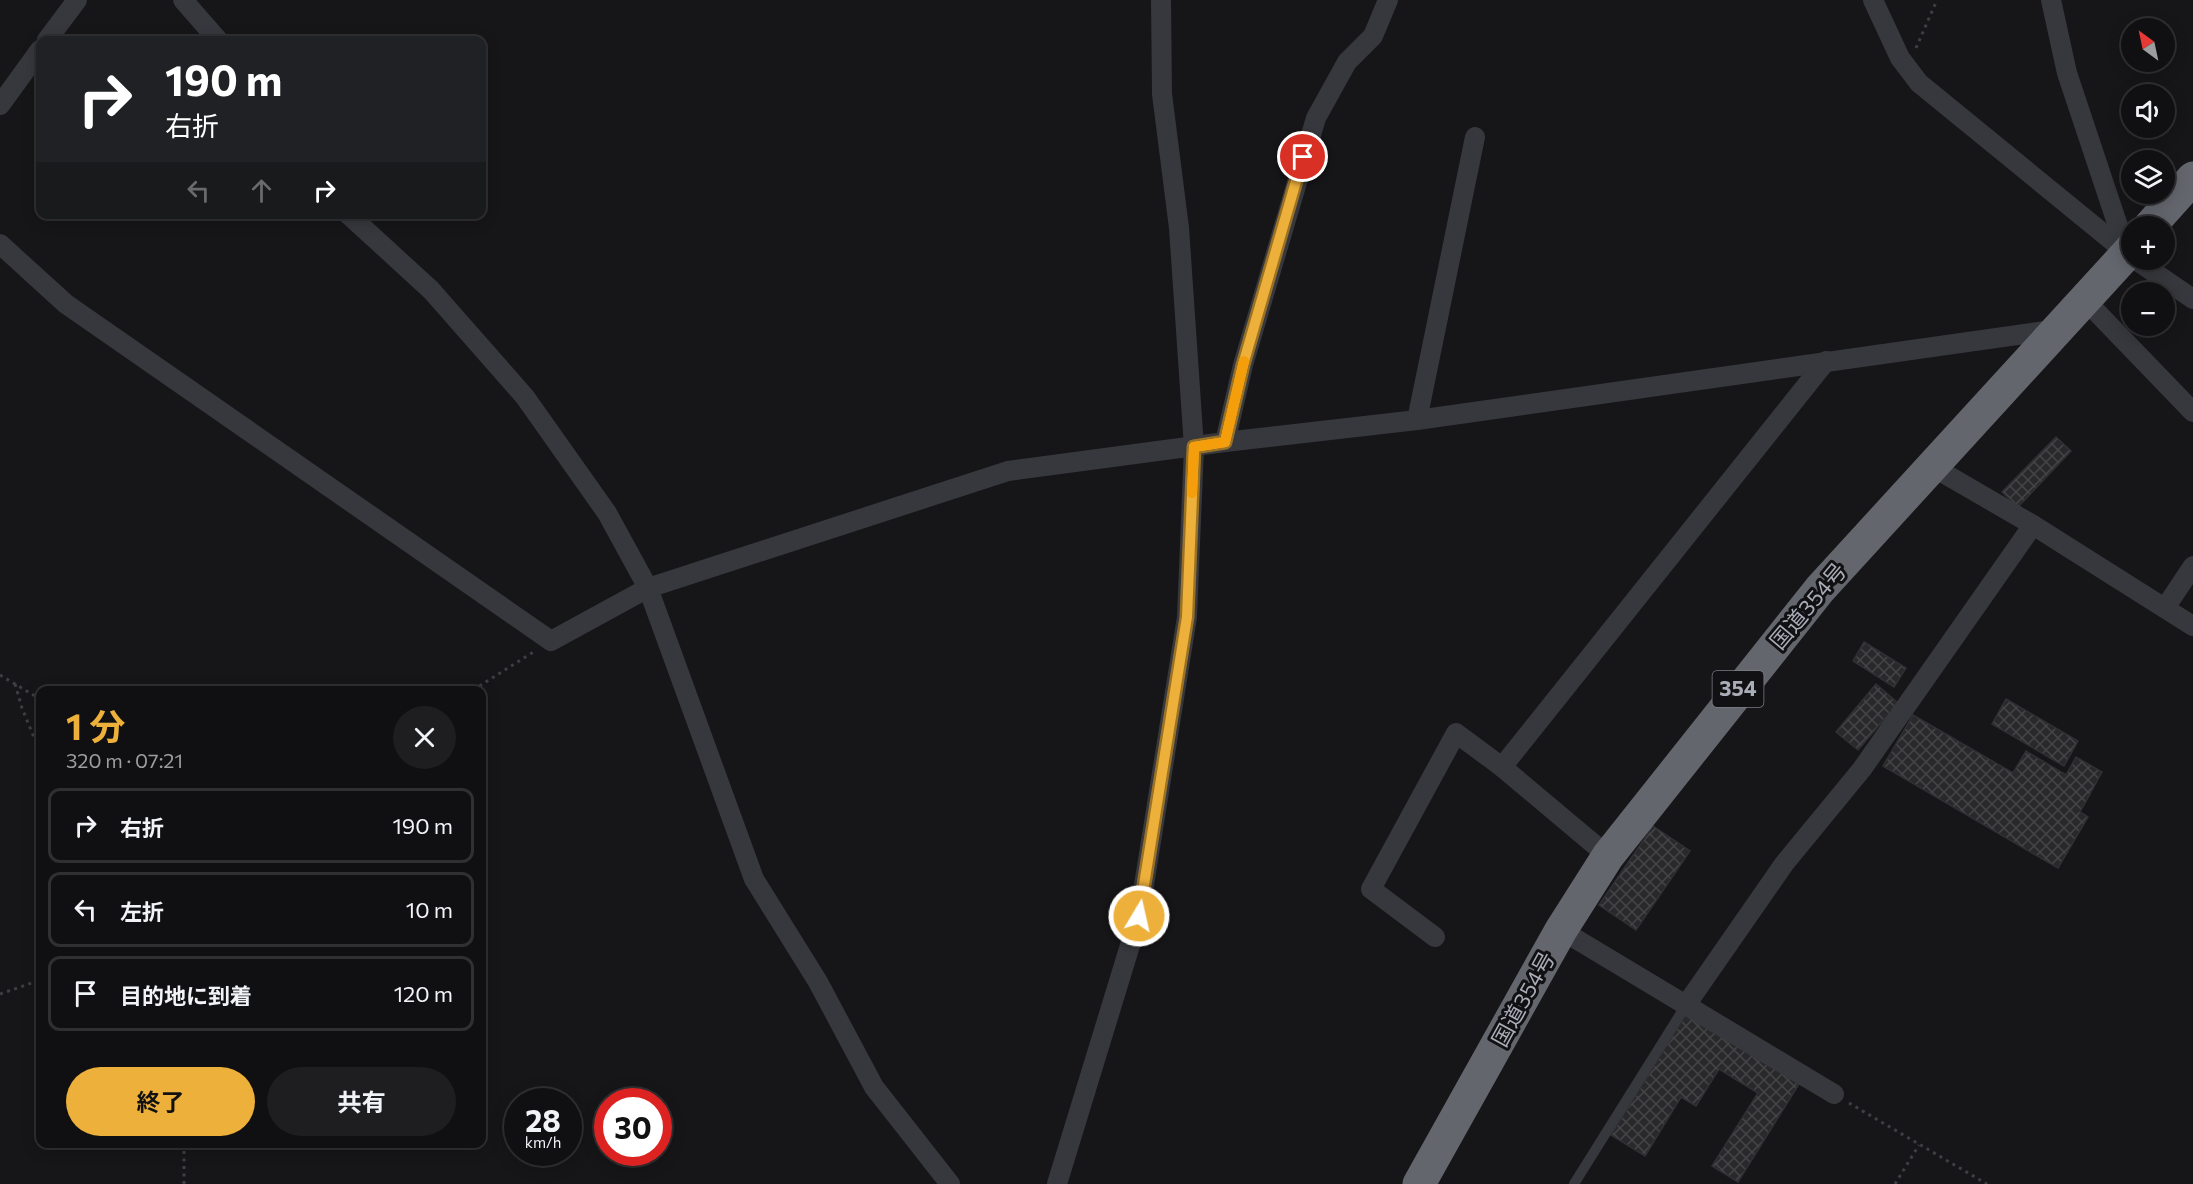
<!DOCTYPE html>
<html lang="ja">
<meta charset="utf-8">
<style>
:root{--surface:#101012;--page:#1e1e20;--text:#f1f3f6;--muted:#9c9d9f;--line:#303032;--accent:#edb03a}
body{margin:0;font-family:Commissioner,"Noto Sans JP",sans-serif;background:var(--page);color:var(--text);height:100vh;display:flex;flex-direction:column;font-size:22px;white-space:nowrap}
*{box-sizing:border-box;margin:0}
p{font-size:20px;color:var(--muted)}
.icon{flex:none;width:33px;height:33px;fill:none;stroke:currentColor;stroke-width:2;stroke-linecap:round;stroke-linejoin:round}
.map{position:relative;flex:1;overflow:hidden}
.panel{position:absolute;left:36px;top:686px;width:450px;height:462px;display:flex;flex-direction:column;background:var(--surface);border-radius:12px;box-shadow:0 3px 15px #0003,0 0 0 2px var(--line)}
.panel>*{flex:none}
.hud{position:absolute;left:36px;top:36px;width:450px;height:183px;border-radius:12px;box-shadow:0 3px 15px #0003,0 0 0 2px var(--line);background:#202124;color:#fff;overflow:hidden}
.needle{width:39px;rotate:327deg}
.buttons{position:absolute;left:2121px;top:18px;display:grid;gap:12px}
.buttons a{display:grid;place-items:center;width:54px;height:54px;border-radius:50%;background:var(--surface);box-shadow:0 3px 15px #0003,0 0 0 2px var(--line);font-size:30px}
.speed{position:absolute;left:504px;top:1088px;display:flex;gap:12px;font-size:30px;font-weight:700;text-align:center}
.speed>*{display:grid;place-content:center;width:78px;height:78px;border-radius:50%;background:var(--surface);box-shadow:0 3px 15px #0003,0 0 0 2px var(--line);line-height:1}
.speed small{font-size:15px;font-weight:400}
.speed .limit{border:9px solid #d22;background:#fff;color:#111}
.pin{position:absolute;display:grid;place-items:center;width:51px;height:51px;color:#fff;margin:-26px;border:3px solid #fff;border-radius:50%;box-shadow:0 2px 6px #0007}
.me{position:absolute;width:66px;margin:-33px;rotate:9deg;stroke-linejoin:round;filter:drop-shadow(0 0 4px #0008)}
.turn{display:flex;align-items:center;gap:21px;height:126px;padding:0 30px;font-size:27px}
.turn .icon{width:78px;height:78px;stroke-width:2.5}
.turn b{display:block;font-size:42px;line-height:51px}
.lanes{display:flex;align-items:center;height:57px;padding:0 30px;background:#0003;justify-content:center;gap:30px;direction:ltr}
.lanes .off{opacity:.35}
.round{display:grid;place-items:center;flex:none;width:63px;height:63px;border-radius:32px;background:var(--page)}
.summary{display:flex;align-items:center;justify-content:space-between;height:102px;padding:0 30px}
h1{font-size:36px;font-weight:700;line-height:45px;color:var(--accent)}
.action{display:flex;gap:12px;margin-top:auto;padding:12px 30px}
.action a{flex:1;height:69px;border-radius:36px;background:var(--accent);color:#111;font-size:24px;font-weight:700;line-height:69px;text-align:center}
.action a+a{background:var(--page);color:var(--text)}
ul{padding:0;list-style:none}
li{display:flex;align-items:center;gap:18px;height:75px;margin:0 12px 9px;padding:0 18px;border:3px solid var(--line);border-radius:12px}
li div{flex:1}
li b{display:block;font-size:22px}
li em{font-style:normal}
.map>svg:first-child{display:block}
.building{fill:url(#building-cross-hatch);stroke:#303034;stroke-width:1.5}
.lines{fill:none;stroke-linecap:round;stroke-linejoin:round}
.path{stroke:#3d3f44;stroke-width:3;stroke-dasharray:3 4.5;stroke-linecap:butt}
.lane{stroke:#37383d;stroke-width:10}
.street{stroke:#37383d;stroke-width:20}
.highway{stroke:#64666e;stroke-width:33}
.route-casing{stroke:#9a7226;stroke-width:15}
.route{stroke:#edb03a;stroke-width:10}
.slow{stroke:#f59e0b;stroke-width:10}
.labels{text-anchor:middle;stroke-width:6;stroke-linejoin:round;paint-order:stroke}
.shield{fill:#111113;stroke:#7b7e86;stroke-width:1.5}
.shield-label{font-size:21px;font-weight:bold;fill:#a9adb8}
.street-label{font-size:22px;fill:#a9adb8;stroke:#111113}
</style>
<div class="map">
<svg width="2193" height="1184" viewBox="0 0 2193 1184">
<defs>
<pattern id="building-cross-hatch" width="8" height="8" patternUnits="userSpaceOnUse" patternTransform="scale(1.5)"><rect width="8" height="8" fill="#29292c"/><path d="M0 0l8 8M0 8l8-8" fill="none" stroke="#454548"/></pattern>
</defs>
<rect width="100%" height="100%" fill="#161618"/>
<g class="building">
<polygon points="2056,437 2071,451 2018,507 2002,492"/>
<polygon points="1864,642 1906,668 1894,687 1853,661"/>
<polygon points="1876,684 1898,703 1858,750 1836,732"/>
<polygon points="2006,699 2078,741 2064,766 1992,724"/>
<polygon points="1913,715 2013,773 2026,751 2066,775 2076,757 2102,772 2080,812 2088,817 2058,868 1883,766"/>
<polygon points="1653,826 1690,851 1636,930 1599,905"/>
<polygon points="1686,1014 1799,1084 1738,1182 1712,1166 1758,1093 1719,1069 1696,1106 1681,1097 1645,1156 1611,1135"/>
</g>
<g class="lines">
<g class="path">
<polyline points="1916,48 1937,0"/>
<polyline points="0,675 40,699"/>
<polyline points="15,684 22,708 40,752"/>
<polyline points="473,690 535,651"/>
<polyline points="0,994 40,980"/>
<polyline points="1849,1103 1987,1184"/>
<polyline points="184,1184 184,1143"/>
<polyline points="1895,1184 1919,1145"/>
</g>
<polyline class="lane" points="1574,1184 1686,1005"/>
<g class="street">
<polyline points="183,0 218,40"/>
<polyline points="1873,0 1900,58 1919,83 2132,257"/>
<polyline points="2051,0 2067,73 2127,253"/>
<polyline points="47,40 77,0"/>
<polyline points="0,105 40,50"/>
<polyline points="348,214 431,290 525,397 607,513 648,588 754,879 818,982 874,1087 950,1184"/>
<polyline points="0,244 66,304 551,641 648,588 1008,471 1225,442 1417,420 2059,329"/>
<polyline points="2136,260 2193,299"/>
<polyline points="2085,300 2193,412"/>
<polyline points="1417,420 1475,137"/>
<polyline points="1225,442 1243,365 1316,118 1347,62 1373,36 1388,0"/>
<polyline points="1933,467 2033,525 2193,626"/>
<polyline points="2165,608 2193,566"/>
<polyline points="1502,767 1826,361"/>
<polyline points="1561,930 1834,1094"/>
<polyline points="1435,937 1371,889 1456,733 1502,767 1608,856"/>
<polyline points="1686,1005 1784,864 1862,769 2033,525"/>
<polyline points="1057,1184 1139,916 1187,617 1194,447 1179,228 1162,94 1161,0"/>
</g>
<g class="highway">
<polyline points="2150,226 2193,178"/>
<polyline points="1419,1184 1561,930 1608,856 1820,589 2132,248"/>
</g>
</g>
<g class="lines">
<g class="route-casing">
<polyline id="route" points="1139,916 1187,617 1194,447 1225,442 1243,365 1303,157"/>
</g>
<use href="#route" class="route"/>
<polyline class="slow" points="1192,493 1194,447 1225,442 1244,361"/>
</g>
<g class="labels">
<rect class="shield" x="1712.5" y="671" width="51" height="36" rx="4.5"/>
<g class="shield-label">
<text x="1738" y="696">354</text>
</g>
<g class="street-label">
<text transform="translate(1808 606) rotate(-50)" y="8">国道354号</text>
<text transform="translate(1523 999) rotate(-61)" y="8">国道354号</text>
</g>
</g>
</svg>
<div class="buttons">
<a><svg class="needle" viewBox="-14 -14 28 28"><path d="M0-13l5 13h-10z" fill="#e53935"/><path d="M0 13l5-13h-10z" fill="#9c9d9f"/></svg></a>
<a><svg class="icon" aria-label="sound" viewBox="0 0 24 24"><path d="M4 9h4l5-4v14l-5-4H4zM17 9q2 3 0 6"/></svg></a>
<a><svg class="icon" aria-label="layers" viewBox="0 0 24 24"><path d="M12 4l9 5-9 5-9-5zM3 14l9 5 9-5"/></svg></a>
<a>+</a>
<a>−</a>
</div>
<div class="speed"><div>28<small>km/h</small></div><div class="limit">30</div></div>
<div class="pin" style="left:1303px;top:157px;background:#d93025"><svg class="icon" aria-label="arrive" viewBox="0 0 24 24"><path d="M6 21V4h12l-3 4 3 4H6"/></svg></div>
<svg class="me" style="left:1139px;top:916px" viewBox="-20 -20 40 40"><circle r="17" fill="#edb03a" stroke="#fff" stroke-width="3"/><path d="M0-11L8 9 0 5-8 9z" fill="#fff"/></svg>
<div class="hud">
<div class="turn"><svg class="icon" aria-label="right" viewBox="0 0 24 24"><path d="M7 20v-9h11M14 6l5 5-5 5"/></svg><div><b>190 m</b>右折</div></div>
<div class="lanes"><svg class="icon off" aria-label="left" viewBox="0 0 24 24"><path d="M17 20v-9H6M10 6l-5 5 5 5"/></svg><svg class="icon off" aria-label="ahead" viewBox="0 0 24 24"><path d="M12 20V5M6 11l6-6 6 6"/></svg><svg class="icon" aria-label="right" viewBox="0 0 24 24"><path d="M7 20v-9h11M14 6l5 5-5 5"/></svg></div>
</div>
<section class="panel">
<div class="summary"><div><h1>1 分</h1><p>320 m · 07:21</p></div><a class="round"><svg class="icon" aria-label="close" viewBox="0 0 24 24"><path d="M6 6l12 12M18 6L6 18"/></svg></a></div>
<ul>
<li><svg class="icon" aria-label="right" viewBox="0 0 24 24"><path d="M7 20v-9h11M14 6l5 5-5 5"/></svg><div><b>右折</b></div><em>190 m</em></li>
<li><svg class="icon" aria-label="left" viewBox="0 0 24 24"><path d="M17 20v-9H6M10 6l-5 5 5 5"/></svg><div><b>左折</b></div><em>10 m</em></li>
<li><svg class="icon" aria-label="arrive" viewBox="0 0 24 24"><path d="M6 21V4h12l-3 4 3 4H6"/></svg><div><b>目的地に到着</b></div><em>120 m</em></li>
</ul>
<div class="action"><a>終了</a><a>共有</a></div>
</section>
</div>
